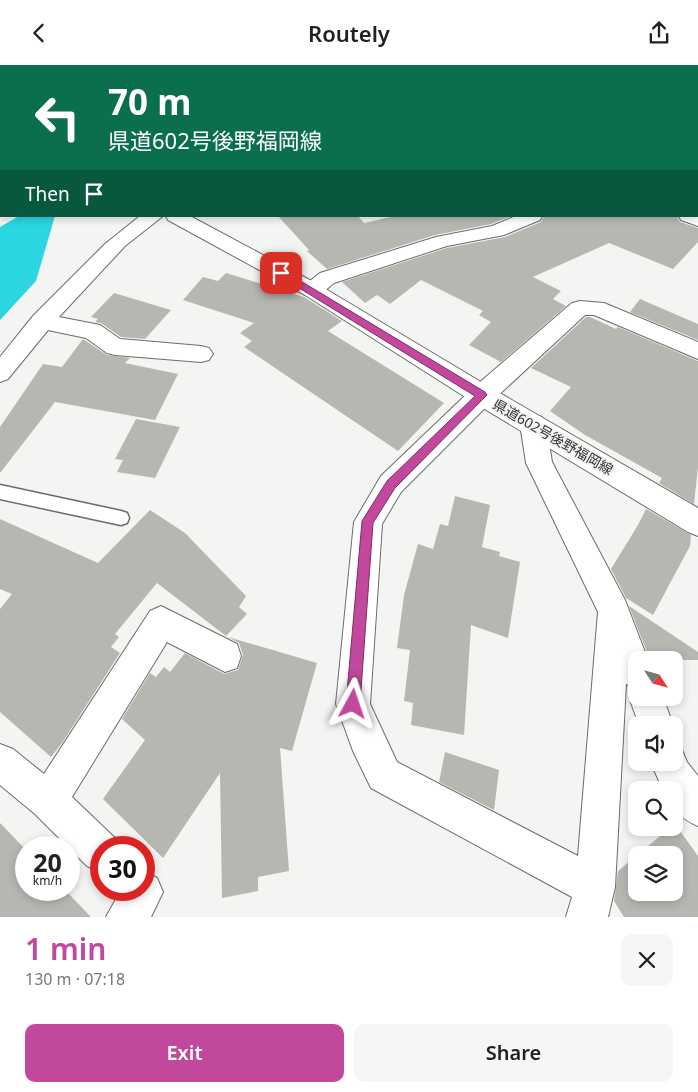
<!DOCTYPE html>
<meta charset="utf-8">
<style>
:root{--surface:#fff;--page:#f6f6f6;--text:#222;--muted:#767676;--accent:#c1489c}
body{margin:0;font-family:"Noto Sans","Noto Sans JP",sans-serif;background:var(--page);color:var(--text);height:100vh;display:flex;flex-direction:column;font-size:19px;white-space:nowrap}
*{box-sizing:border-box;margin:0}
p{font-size:16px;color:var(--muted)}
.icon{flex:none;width:28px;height:28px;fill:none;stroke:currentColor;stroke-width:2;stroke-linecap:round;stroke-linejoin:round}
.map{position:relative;height:852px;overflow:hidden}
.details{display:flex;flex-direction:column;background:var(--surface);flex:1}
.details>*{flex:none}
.guide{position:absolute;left:0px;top:0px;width:699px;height:152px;box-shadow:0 2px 8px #0003;background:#0b6e4f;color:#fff;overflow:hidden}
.needle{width:32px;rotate:126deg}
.buttons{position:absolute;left:628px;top:586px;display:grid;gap:10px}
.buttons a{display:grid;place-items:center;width:55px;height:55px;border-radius:10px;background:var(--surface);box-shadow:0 2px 8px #0003;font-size:25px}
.speed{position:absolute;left:15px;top:771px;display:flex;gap:10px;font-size:25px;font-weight:700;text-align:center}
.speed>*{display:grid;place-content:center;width:65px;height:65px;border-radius:50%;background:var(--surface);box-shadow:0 2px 8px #0003;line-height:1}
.speed small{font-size:12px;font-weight:400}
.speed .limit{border:8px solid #d22;background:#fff;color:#111}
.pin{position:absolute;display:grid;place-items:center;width:42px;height:42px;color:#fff;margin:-21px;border-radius:10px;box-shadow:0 2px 8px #0006}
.me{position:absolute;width:55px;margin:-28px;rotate:5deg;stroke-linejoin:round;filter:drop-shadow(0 0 4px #0008)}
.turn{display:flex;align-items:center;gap:18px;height:105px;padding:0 25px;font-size:22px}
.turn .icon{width:65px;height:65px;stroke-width:2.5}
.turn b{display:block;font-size:35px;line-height:42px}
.then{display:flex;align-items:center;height:48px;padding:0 25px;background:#0003;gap:10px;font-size:19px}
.round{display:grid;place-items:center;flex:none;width:52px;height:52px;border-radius:10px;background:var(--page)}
.headline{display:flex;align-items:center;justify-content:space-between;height:85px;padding:0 25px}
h1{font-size:30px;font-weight:600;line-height:38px;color:var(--accent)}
.button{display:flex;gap:10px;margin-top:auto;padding:10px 25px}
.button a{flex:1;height:58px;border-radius:10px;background:var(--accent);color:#fff;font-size:20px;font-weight:600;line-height:58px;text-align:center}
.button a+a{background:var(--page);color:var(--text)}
header{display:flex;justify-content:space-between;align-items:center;height:65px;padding:0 25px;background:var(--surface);font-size:22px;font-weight:600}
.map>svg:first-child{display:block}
.water{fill:#2ad6e2}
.building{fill:#b7b7b2}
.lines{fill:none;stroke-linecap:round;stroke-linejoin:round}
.service-casing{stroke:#6a6c69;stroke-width:3}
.minor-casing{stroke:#6a6c69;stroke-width:2}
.secondary-casing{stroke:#6a6c69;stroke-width:2}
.service{fill:#fff;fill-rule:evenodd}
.minor{fill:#fff;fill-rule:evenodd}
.secondary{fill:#fff;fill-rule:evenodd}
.route{fill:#c1489c;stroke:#7d2f65}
.labels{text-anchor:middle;stroke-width:4;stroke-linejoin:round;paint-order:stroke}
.street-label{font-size:14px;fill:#313231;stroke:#f2f5f1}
</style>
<header><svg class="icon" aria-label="back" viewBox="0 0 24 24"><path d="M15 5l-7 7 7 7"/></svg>Routely<svg class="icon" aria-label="share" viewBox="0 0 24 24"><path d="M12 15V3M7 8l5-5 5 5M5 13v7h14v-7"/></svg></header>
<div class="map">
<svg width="698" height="852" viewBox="0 0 698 852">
<rect width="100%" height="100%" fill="#f2f5f1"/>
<polygon class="water" points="19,151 55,151 36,216 0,255 0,162"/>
<g class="building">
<polygon points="278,151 358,151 364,158 395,151 511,151 491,159 435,170 327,204 307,186 309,185"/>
<polygon points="544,151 677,151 680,157 698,163 698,177 673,204 609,178 533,212 561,226 553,234 566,241 501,297 469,280 491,257 479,250 483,246 421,215 390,239 377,230 365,238 342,217 447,183 505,172 541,157"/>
<polygon points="226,208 304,232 342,256 328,266 444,338 398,386 244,282 252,276 240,268 254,258 183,235 203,212 218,216"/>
<polygon points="114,228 171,245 145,274 121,272 101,258 95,257 98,254 91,252"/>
<polygon points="640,234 698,259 698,275 630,247"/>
<polygon points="586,252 590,252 616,264 618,262 698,296 698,402 694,439 659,418 662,413 585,370 550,346 571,322 531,303"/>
<polygon points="83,274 107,290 130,293 125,298 178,309 155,355 55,337 0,408 0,362 43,299 62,302"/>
<polygon points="136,354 180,362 155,413 117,407 123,395 115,394"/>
<polygon points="455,431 490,440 482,482 500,487 499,491 520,497 508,573 471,560 464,670 411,660 413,638 404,636 410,585 397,583 404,530 418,479 433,484 440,459 448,461"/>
<polygon points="646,444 691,470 690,481 653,550 626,533 611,504 638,460"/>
<polygon points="150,445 185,468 246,531 239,542 247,549 226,571 157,518 115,569 119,572 111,582 120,588 62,678 51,692 0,647 0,544 12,529 0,524 0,454 98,498"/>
<polygon points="629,541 698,587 698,595 650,595"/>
<polygon points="228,572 317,598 292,686 280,683 289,806 258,812 258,826 222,833 220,708 163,793 103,734 145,675 122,654 150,608 156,612 164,602 170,607 185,588 224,609 238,605 243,590 239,578"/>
<polygon points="445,687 499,705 494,745 439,717"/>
<polygon points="0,758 26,785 26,825 65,825 91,852 0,852"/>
<polygon points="675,759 698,791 698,852 624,852 614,836 618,806 636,791 636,828 674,828 674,790 637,790 671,762 674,762"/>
</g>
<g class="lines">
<g class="service-casing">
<polygon id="service" points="0,420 121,446 127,448 129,453 127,458 121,460 0,434"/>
</g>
<g class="minor-casing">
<g id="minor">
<polygon points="531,0 549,0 550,1 532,1"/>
<rect x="0" y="81" width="1" height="10"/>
<polygon points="698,148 698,161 681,155 679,151 698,151"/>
<polygon points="140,151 163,151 125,181 59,252 100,260 120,274 201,281 209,283 213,289 209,295 201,297 115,290 107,288 86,273 48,265 8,314 0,317 0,292 33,251 105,179"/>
<path d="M516 151H542L540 155 504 170 447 181 334 218C324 226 318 234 305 230L301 225 305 220 320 208 436 172 492 161Z"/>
<polygon points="580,236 604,238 698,277 698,294 594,250 585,250 491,337 401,427 382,459 370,639 397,697 578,791 598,547 526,398 520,359 524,352 533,349 542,352 546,359 552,397 625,535 648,595 636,595 636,632 663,632 673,660 639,660 629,632 633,622 626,619 615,822 608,852 566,852 572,832 371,723 353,686 336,639 354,457 381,411 473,323 572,238"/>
<polygon points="161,541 237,579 241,591 237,603 225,607 167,577 72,732 115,773 119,782 101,782 101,807 87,801 35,749 0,720 0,679 13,684 44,709 150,546"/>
<path d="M674 682 682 685 687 697 698 711V761C679 753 674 745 674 725H663L651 698H674Z"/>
<polygon points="144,806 157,813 163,827 151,852 106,852 121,825 144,825"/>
</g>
</g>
<g class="secondary-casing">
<g id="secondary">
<rect x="40" y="0" width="14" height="1"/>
<polygon points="166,151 190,151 319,220 491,323 698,443 698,471 688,467 473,337 305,230 168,155"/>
</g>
</g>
<use href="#service" class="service"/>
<use href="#minor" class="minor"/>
<use href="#secondary" class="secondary"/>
</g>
<polygon class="route" points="278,206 284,206 485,327 487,330 395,423 373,458 360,639 358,644 353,646 348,644 346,639 362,456 387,416 475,331 278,210"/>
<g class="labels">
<g class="street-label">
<text transform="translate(553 372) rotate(30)" y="5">県道602号後野福岡線</text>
</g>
</g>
</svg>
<div class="buttons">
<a><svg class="needle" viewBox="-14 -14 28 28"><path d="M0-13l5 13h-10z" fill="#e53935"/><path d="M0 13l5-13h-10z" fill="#767676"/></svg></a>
<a><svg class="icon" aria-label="sound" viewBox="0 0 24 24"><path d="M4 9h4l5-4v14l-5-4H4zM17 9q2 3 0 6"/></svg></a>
<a><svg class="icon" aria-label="search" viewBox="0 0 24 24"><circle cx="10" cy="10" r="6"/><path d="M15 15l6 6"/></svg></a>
<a><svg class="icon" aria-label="layers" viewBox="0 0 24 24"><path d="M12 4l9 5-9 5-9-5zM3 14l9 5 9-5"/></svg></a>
</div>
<div class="speed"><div>20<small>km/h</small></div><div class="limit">30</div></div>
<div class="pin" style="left:281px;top:208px;background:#d93025"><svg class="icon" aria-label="arrive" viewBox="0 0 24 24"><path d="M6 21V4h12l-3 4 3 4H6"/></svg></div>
<svg class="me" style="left:353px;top:639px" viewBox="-20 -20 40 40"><path d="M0-17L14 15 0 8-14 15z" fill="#c1489c" stroke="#fff" stroke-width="4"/></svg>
<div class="guide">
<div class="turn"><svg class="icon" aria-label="left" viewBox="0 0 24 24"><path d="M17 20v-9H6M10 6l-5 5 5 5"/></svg><div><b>70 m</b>県道602号後野福岡線</div></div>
<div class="then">Then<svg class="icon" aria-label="arrive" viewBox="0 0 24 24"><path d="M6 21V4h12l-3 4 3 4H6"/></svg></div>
</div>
</div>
<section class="details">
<div class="headline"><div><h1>1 min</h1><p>130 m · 07:18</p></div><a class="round"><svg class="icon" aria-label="close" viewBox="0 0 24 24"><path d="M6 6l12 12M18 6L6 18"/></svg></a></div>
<div class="button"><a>Exit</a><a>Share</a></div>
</section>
